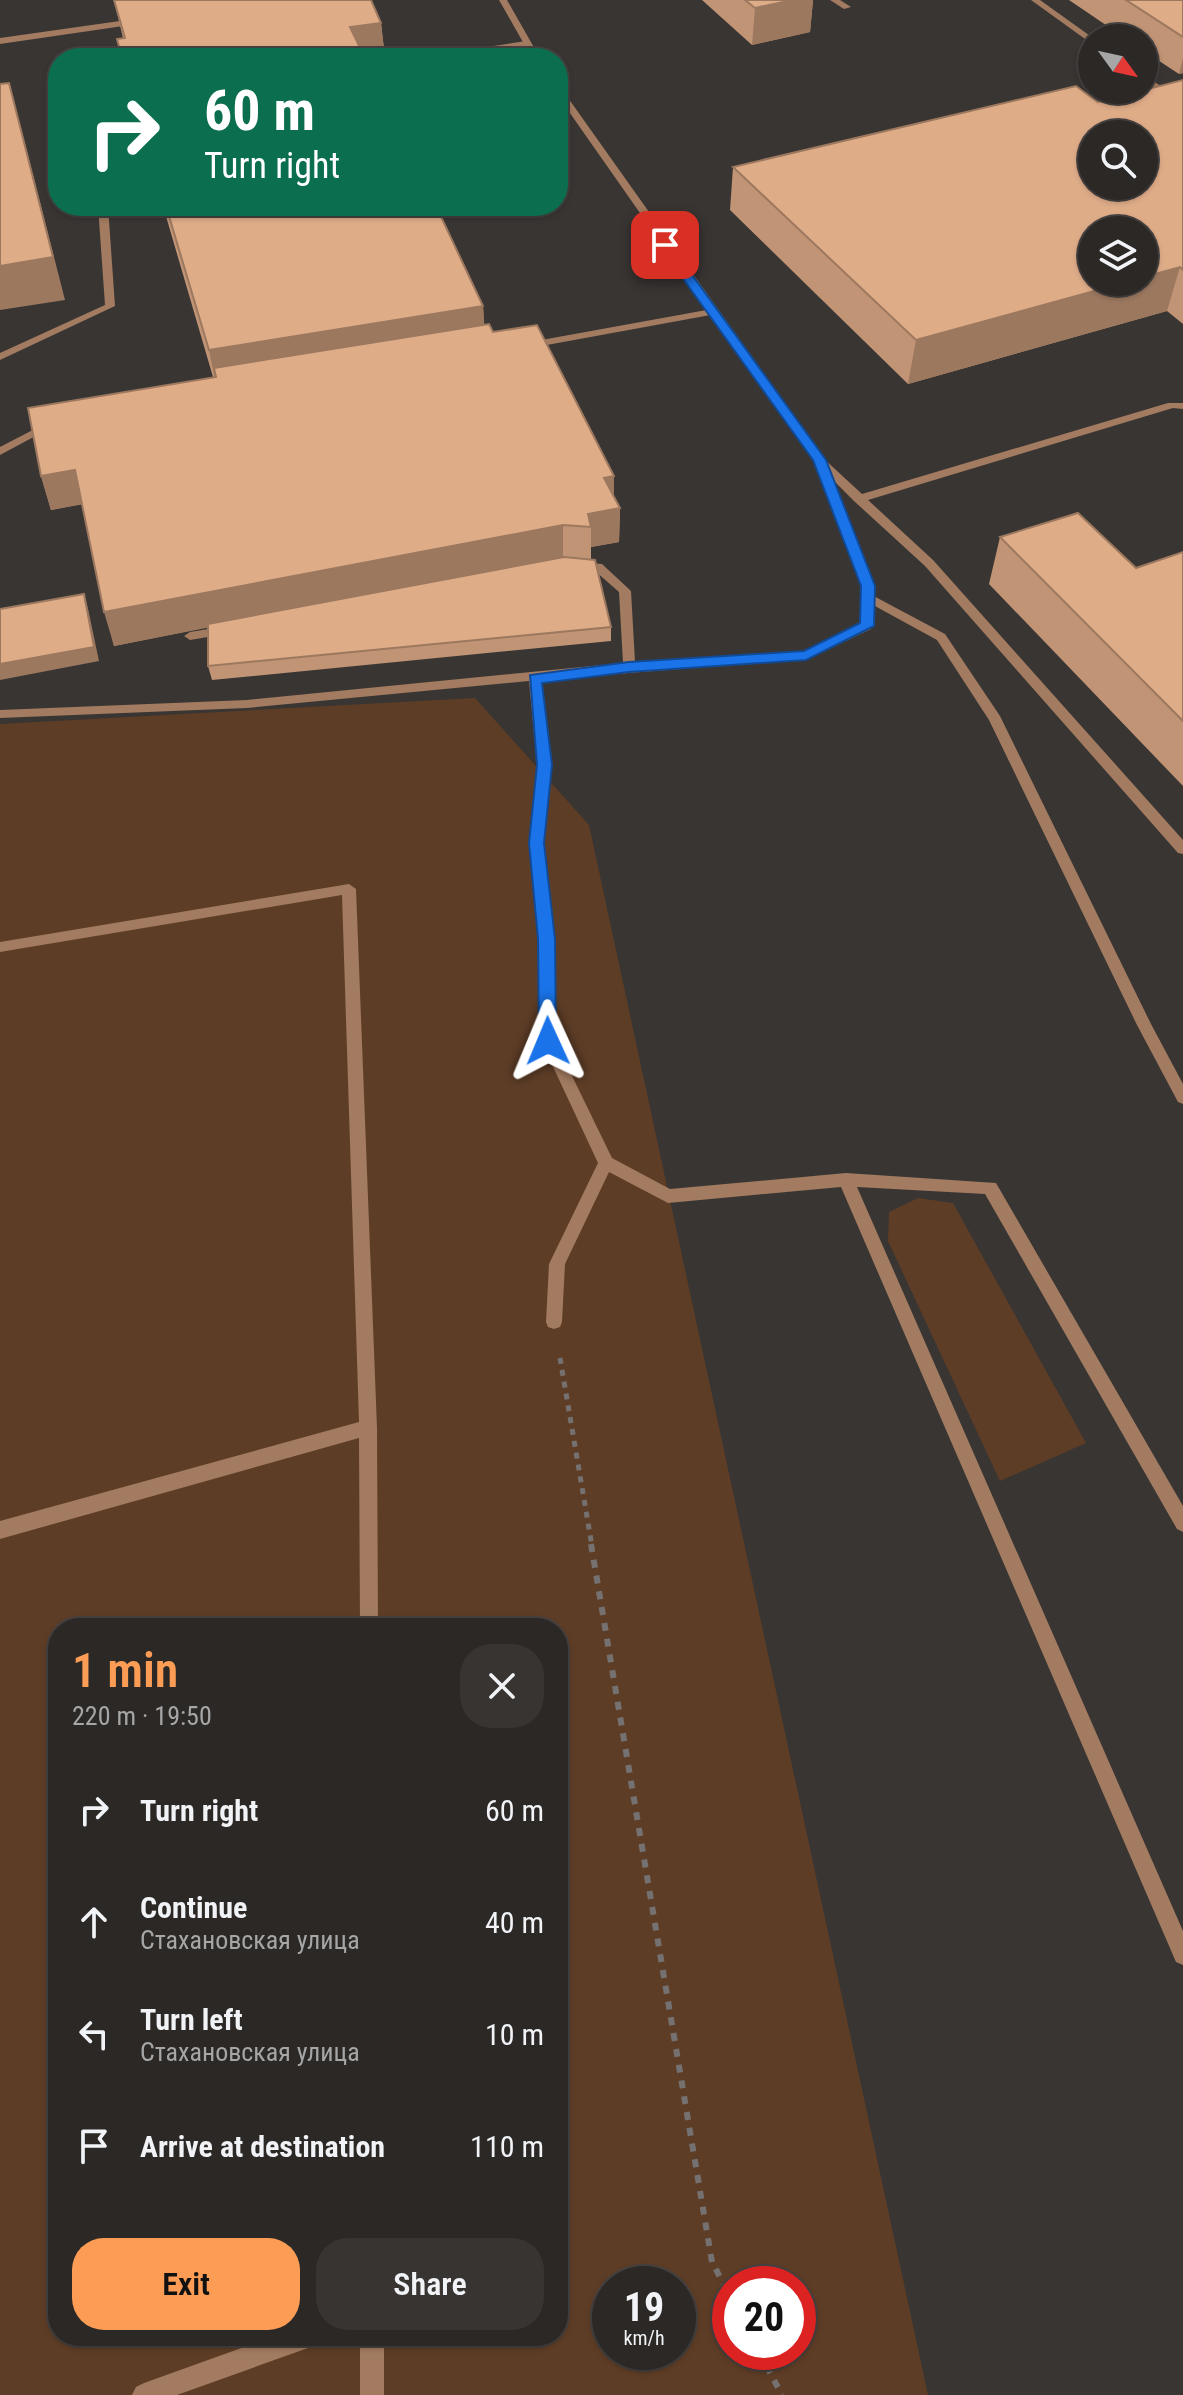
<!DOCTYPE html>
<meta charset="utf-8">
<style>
:root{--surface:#2b2826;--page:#373432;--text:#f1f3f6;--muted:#a6a6a7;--line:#474443;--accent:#fd9d55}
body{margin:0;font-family:"Roboto Condensed",sans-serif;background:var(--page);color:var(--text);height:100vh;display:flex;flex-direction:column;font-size:30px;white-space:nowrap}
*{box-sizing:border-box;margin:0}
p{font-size:26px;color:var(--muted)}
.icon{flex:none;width:44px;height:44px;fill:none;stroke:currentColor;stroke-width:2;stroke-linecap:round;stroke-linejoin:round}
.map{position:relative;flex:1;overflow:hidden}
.side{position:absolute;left:48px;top:1618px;width:520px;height:728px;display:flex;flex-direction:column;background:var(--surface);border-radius:32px;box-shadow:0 2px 6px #0004,0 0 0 2px var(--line)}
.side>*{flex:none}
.guide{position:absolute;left:48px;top:48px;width:520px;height:168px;border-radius:32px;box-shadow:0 2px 6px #0004,0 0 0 2px var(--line);background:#0b6e4f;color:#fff;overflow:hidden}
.needle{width:52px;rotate:123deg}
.controls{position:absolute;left:1078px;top:24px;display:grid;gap:16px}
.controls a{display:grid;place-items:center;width:80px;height:80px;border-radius:50%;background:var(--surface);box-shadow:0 2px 6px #0004,0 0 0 2px var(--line);font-size:40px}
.speed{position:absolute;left:592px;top:2266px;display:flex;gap:16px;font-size:40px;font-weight:700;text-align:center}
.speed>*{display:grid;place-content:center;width:104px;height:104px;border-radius:50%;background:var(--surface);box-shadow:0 2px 6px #0004,0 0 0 2px var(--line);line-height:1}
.speed small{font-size:20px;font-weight:400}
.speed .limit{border:12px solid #d22;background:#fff;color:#111}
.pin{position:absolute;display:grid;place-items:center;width:68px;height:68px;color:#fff;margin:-34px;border-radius:16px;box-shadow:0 4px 12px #0006}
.me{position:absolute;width:88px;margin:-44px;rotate:359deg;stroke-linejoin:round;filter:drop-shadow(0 0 6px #0008)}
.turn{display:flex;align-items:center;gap:28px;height:168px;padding:0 24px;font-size:36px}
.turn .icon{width:104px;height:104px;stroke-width:2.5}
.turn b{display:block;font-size:56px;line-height:68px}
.round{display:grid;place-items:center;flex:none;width:84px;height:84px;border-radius:32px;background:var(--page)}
.summary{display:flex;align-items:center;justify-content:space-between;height:136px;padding:0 24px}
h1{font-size:48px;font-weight:600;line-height:60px;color:var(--accent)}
.primary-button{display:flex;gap:16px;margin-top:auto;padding:16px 24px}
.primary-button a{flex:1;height:92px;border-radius:32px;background:var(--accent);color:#111;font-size:32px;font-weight:600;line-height:92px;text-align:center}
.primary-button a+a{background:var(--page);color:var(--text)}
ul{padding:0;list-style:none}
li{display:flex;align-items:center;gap:24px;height:112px;padding:0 24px}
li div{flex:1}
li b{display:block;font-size:30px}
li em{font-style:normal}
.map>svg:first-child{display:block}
.green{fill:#5e3d26;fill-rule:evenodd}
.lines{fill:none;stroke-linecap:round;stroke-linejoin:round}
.path-far1{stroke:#757170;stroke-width:5;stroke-dasharray:6 6;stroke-linecap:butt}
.path{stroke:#757170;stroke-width:6;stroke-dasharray:8 8;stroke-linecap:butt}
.lane{fill:#a27b60;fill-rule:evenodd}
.street{fill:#a27b60;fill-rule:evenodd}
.wall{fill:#c09475}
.shaded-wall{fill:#9c785f}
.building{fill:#dfac88;stroke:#9c785f;stroke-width:2;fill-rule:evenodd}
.route{fill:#1a73e8;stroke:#114b97;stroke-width:2}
</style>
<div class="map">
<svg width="1183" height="2395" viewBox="0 0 1183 2395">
<rect width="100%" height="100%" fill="#393533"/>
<g class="green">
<path d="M475 698 589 825 928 2395H0V724ZM58 1628H558V2336H58ZM610 2284H678V2352H610ZM730 2284H798V2352H730Z"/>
<polygon points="918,1198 953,1203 1086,1443 1000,1481 888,1241 889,1212"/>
</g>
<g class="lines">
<polyline class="path-far1" points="560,1358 592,1546"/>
<g class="path">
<polyline points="591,1544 712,2262 730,2296"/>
<polyline points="759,2352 782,2395"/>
</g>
<g class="lane">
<polygon points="830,0 840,0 851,7 844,9"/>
<polygon points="1031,0 1040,0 1093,38 1092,44"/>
<polygon points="141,18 144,19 144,23 0,44 0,38"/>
<polygon points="526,41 529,42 529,46 440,58 417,58"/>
<polygon points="1144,75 1170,92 1183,89 1183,95 1165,97 1144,82"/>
<polygon points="98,206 108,206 115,306 0,360 0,353 105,305"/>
<polygon points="712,309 716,310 716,314 525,349 520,346 525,343"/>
<polygon points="1168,403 1183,403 1183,409 1173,408 868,500 933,560 1183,840 1183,854 1178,853 925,566 854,501 813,460 823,458 862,494"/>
<polygon points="52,420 58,423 56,425 0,455 0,447"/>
<polygon points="576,562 602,564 631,591 635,662 806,651 812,655 806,659 541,680 551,765 544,843 553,939 555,1041 612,1158 670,1189 846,1173 996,1183 1183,1506 1183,1532 1177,1529 985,1194 857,1187 1183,1931 1183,1965 1176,1962 841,1187 668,1203 609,1172 565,1264 562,1322 560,1327 554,1329 548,1327 546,1322 549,1264 598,1163 541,1041 539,939 530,843 537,765 529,681 247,708 0,718 0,710 247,700 623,663 619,592 595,571 572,569 572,563"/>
<polygon points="868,593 945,634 1000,716 1151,1024 1183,1084 1183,1104 1178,1102 1137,1025 989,720 937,640 864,600 864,594"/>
<polygon points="227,626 233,630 231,633 190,640 184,636 190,632"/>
<polygon points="349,884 356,889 377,1428 378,1628 360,1628 359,1438 0,1539 0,1521 359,1422 342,895 0,952 0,942"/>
<polygon points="275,2336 320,2336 316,2344 308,2348 177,2395 132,2395 136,2387 144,2383"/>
<rect x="360" y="2336" width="24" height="59"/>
</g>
<g class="street">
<polygon points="499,0 507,0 540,58 532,58"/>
<polygon points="558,87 561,88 825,460 874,586 871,629 810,658 806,659 800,655 861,624 862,586 813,460 558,96"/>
</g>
</g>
<g class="wall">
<polygon points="114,0 381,23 385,58 121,58 117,39 123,38"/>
<polygon points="702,0 813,0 810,32 752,45"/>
<polygon points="1069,0 1183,0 1183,73 1179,74 1144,51 1144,38 1125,38"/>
<polygon points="1183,80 1183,324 1167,311 908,384 730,210 733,167 1098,102"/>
<polygon points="163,206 436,206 483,306 484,325 493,332 614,476 614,497 620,508 619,542 591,547 591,560 611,627 611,641 212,680 208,666 208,627 114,646 82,504 51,510 41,476 213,377"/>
<polygon points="1000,537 1136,568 1183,552 1183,786 989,584"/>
</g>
<g class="shaded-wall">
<polygon points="793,0 813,0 810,32 752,45 755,8"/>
<polygon points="381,23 385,58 354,58 350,27"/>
<polygon points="1183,58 1183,73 1179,74"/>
<polygon points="20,124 65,300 0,310 0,266"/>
<polygon points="1180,267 1167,311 908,384 916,340 1127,282 1144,282 1144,277"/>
<polygon points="483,306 486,346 214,368 218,390 217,390 209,350"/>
<polygon points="75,470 84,504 51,510 41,476"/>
<polygon points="614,476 614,509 620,508 619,542 591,547 591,527 588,514 604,478"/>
<polygon points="563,525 563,558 114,646 104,612"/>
<polygon points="84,594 88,609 99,661 0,680 0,664"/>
</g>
<g class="building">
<polygon points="114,0 371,0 381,23 350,27 365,58 122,58 117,39 125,38"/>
<polygon points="745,0 793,0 755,8"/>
<polygon points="1126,0 1183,0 1183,37"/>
<path d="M1183 80V270L1180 267 1144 277V230H1092V282H1127L916 340 733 167 1076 86 1098 102ZM1092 134H1144V186H1092Z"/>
<polygon points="9,83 53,257 0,266 0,84"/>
<polygon points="166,206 436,206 483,306 209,350"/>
<polygon points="489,324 493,332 537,325 614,476 604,478 620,508 588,514 591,527 563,525 104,612 75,470 41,476 28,408 216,377 214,368"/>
<polygon points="1078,513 1136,568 1183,552 1183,721 1000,537"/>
<polygon points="564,557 595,560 611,627 208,666 208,624"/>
<polygon points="84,594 94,647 0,664 0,609"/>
</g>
<polygon class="route" points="661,243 669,243 826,460 875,586 874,626 806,660 629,672 542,683 552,765 544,843 555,939 556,1041 548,1048 539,1041 538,939 529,843 537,765 530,675 629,662 804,651 860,623 861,586 813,460 661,248"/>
</svg>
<div class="controls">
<a><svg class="needle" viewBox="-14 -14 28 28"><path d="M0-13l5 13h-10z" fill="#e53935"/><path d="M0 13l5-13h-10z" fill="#a6a6a7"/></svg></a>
<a><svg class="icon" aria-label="search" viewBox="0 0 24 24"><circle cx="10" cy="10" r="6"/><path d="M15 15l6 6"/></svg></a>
<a><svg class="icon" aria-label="layers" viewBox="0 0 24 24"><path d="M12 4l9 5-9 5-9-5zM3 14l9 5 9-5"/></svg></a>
</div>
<div class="speed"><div>19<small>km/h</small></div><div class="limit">20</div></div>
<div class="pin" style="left:665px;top:245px;background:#d93025"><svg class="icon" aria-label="arrive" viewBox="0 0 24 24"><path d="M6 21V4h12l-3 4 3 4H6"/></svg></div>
<svg class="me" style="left:548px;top:1041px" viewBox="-20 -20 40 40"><path d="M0-17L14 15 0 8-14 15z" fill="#1a73e8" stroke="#fff" stroke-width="4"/></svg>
<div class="guide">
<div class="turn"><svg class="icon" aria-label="right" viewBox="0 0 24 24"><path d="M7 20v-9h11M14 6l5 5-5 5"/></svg><div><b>60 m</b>Turn right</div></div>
</div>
<section class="side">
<div class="summary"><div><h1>1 min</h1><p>220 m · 19:50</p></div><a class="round"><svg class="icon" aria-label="close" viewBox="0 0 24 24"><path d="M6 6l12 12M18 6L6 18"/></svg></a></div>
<ul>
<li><svg class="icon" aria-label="right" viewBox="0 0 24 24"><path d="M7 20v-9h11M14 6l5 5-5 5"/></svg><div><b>Turn right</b></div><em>60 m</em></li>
<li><svg class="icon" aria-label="ahead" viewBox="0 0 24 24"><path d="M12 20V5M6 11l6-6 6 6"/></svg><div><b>Continue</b><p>Стахановская улица</p></div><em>40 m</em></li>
<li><svg class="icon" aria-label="left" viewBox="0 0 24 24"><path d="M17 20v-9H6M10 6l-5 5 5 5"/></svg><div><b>Turn left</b><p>Стахановская улица</p></div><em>10 m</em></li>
<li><svg class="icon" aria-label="arrive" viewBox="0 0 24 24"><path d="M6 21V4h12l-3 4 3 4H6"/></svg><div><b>Arrive at destination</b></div><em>110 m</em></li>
</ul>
<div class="primary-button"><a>Exit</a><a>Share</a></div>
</section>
</div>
